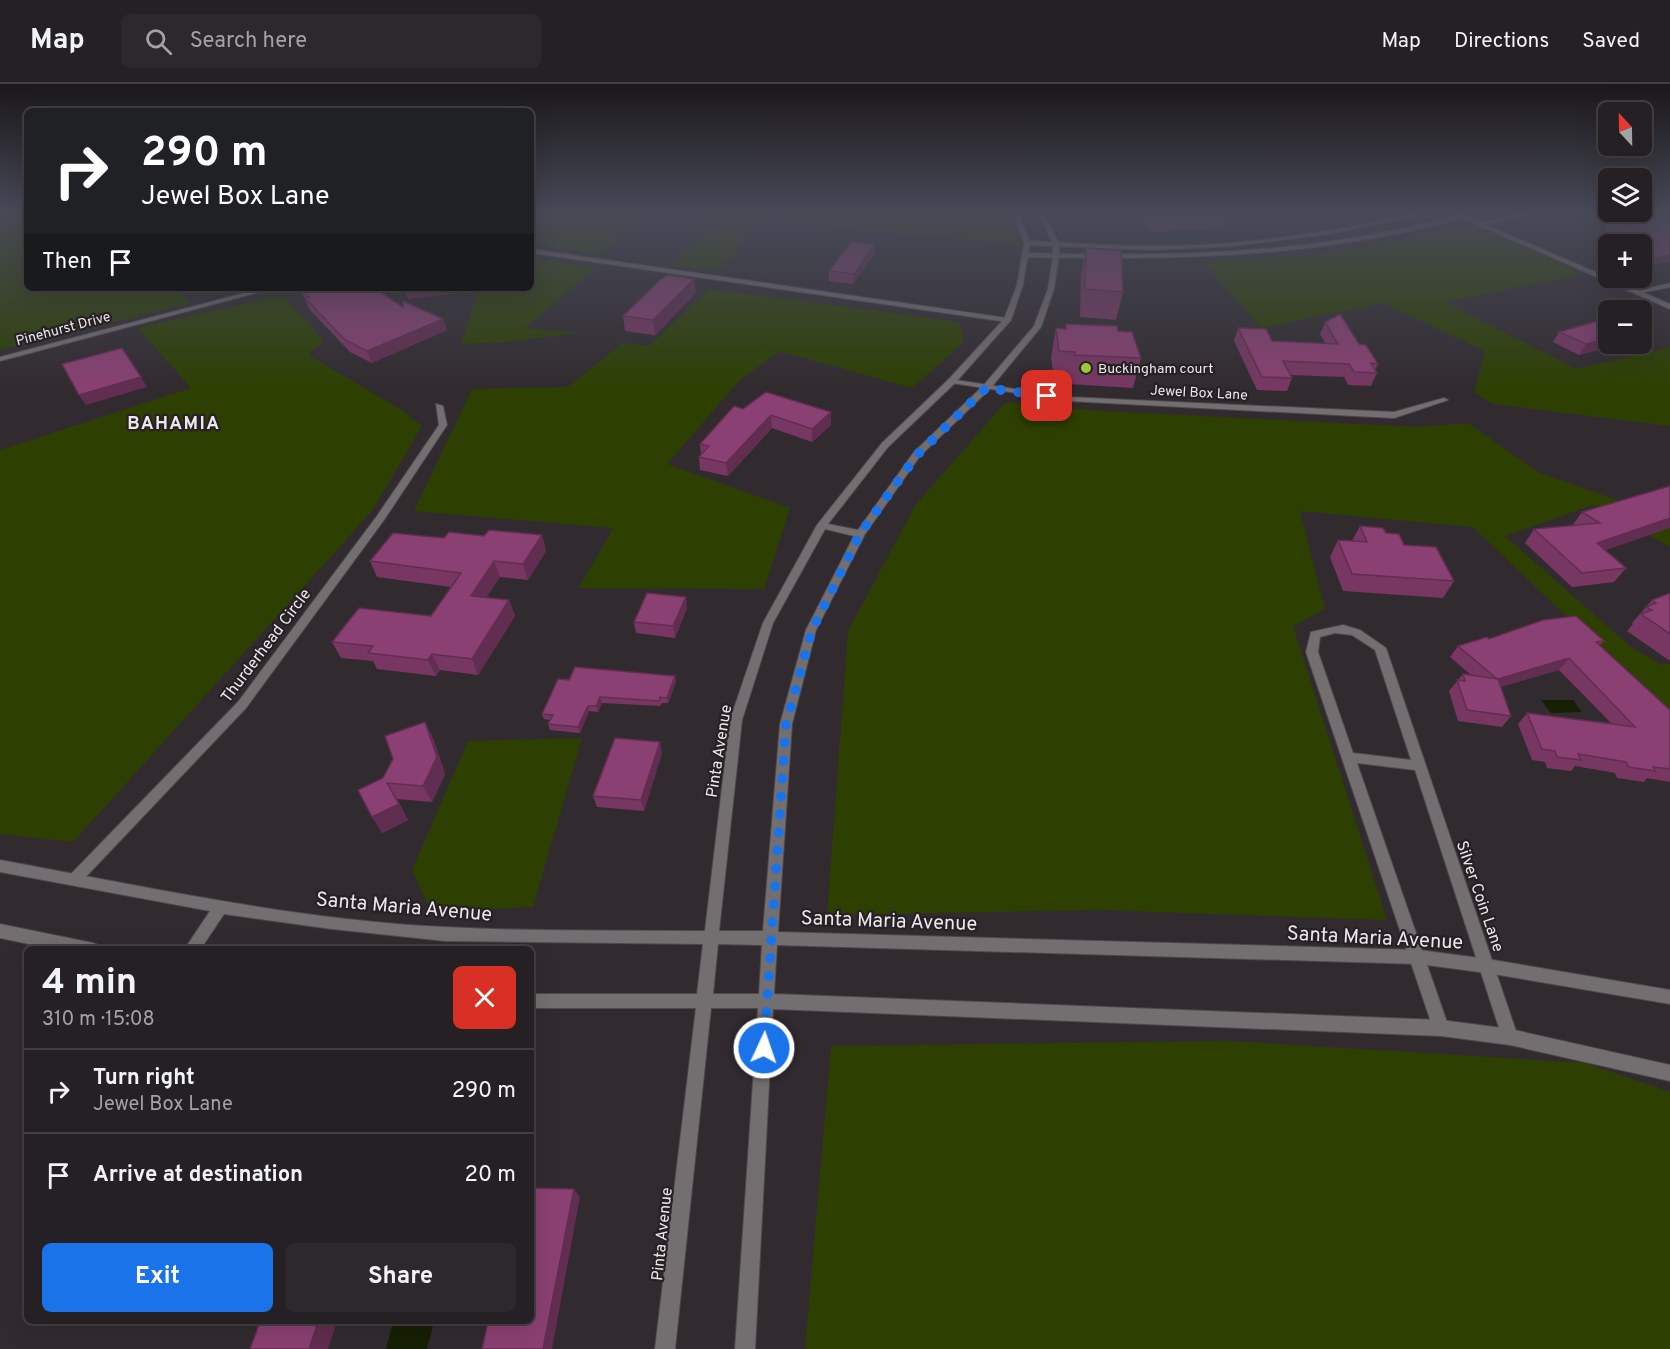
<!DOCTYPE html>
<meta charset="utf-8">
<style>
:root{--surface:#252023;--page:#2d282b;--text:#f1f3f6;--muted:#a3a3a6;--line:#423e41;--accent:#1a73e8}
body{margin:0;font-family:Overpass,sans-serif;background:var(--page);color:var(--text);height:100vh;display:flex;flex-direction:column;font-size:22px;white-space:nowrap}
*{box-sizing:border-box;margin:0}
p{font-size:20px;color:var(--muted)}
.icon{flex:none;width:33px;height:33px;fill:none;stroke:currentColor;stroke-width:2;stroke-linecap:round;stroke-linejoin:round}
.map{position:relative;flex:1;overflow:hidden}
.drawer{position:absolute;left:24px;top:862px;width:510px;height:378px;display:flex;flex-direction:column;background:var(--surface);border-radius:9px;box-shadow:0 6px 24px #0002,0 0 0 2px var(--line)}
.drawer>*{flex:none}
.guide{position:absolute;left:24px;top:24px;width:510px;height:183px;border-radius:9px;box-shadow:0 6px 24px #0002,0 0 0 2px var(--line);background:#202124;color:#fff;overflow:hidden}
.needle{width:39px;rotate:338deg}
.controls{position:absolute;left:1598px;top:18px;display:grid;gap:12px}
.controls a{display:grid;place-items:center;width:54px;height:54px;border-radius:9px;background:var(--surface);box-shadow:0 6px 24px #0002,0 0 0 2px var(--line);font-size:30px}
.pin{position:absolute;display:grid;place-items:center;width:51px;height:51px;color:#fff;margin:-26px;border-radius:12px;box-shadow:0 3px 9px #0006}
.me{position:absolute;width:66px;margin:-33px;rotate:3deg;stroke-linejoin:round;filter:drop-shadow(0 0 4px #0008)}
.turn{display:flex;align-items:center;gap:21px;height:126px;padding:0 18px;font-size:27px}
.turn .icon{width:78px;height:78px;stroke-width:2.5}
.turn b{display:block;font-size:42px;line-height:51px}
.then{display:flex;align-items:center;height:57px;padding:0 18px;background:#0003;gap:12px;font-size:22px}
.round{display:grid;place-items:center;flex:none;width:63px;height:63px;border-radius:9px;background:var(--page)}
.overview{display:flex;align-items:center;justify-content:space-between;height:102px;padding:0 18px}
h1{font-size:36px;font-weight:700;line-height:45px}
.button{display:flex;gap:12px;margin-top:auto;padding:12px 18px}
.button a{flex:1;height:69px;border-radius:9px;background:var(--accent);color:#fff;font-size:24px;font-weight:700;line-height:69px;text-align:center}
.button a+a{background:var(--page);color:var(--text)}
ul{padding:0;list-style:none}
li{display:flex;align-items:center;gap:18px;height:84px;padding:0 18px;border-top:2px solid var(--line)}
li div{flex:1}
li b{display:block;font-size:22px}
li em{font-style:normal}
header{display:flex;align-items:center;gap:36px;box-sizing:border-box;height:84px;padding:0 30px;background:var(--surface);border-bottom:2px solid var(--line)}
header strong{font-size:28px}
nav{display:flex;gap:33px;margin-inline-start:auto;font-size:21px}
.search{width:420px;height:54px;background:var(--page);display:flex;align-items:center;gap:15px;box-sizing:border-box;padding:0 21px;border-radius:9px;color:var(--muted);font-size:22px}
.map>svg:first-child{display:block}
.green{fill:#2d4002}
.water{fill:#162005}
.lines{fill:none;stroke-linecap:round;stroke-linejoin:round}
.minor-casing{stroke:#4f494d;stroke-width:2}
.tertiary-casing{stroke:#4f494d;stroke-width:2}
.minor{fill:#736f71;fill-rule:evenodd}
.tertiary{fill:#736f71;fill-rule:evenodd}
.wall{fill:#773762}
.shaded-wall{fill:#612d50}
.building{fill:#8a4072;stroke:#612d50;stroke-width:1.5}
.route{stroke:#1a73e8;stroke-width:10;stroke-dasharray:0 18}
.poi-dot{fill:#9acb35;stroke:#272125;stroke-width:2}
.labels{text-anchor:middle;stroke-width:4.5;stroke-linejoin:round;paint-order:stroke}
.far-street-label{font-size:14px;fill:#ece7ea;stroke:#272125}
.far-poi-label{font-size:14px;fill:#ece7ea;stroke:#272125;text-anchor:start}
.street-label{font-size:16px;fill:#ece7ea;stroke:#272125}
.far-district-label{font-size:18px;font-weight:bold;letter-spacing:1.5px;fill:#ece7ea;stroke:#272125}
.near-street-label{font-size:20px;fill:#ece7ea;stroke:#272125}
</style>
<header>
<strong>Map</strong>
<div class="search"><svg class="icon" aria-label="search" viewBox="0 0 24 24"><circle cx="10" cy="10" r="6"/><path d="M15 15l6 6"/></svg>Search here</div>
<nav><a>Map</a><a>Directions</a><a>Saved</a></nav>
</header>
<div class="map">
<svg width="1670" height="1265" viewBox="0 0 1670 1265">
<rect width="100%" height="100%" fill="#312b2f"/>
<g class="green">
<polygon points="0,129 27,129 27,204 178,204 190,219 0,266"/>
<polygon points="537,129 1003,129 1020,161 759,136 721,186 670,182 716,138 646,132 600,171 531,159 531,135"/>
<polygon points="1478,143 1583,190 1445,218 1576,285 1670,263 1670,342 1493,320 1474,308 1485,267 1383,219 1262,244 1203,178 1317,171"/>
<polygon points="531,174 596,184 525,244 580,249 505,258 461,260 479,204 531,204"/>
<polygon points="710,205 959,238 964,258 912,304 780,267 740,296 667,380 790,424 764,505 579,504 613,444 414,427 472,305 568,303 623,259 649,262"/>
<polygon points="283,211 324,257 308,271 400,325 422,342 372,427 73,758 0,750 0,366 191,304 138,244"/>
<polygon points="1006,318 1101,327 1417,343 1468,339 1538,388 1628,420 1670,445 1670,463 1602,424 1593,421 1505,452 1631,563 1662,581 1670,579 1670,631 1473,443 1300,427 1325,525 1293,542 1387,836 1099,826 827,831 848,547 916,420"/>
<polygon points="582,654 533,823 431,827 412,786 468,657"/>
<polygon points="1230,957 1585,979 1670,1008 1670,1265 805,1265 831,962"/>
</g>
<g class="water">
<polygon points="1541,616 1573,616 1582,628 1551,629"/>
<polygon points="393,1238 434,1238 427,1265 386,1265"/>
</g>
<g class="lines">
<g class="minor-casing">
<g id="minor">
<path d="M1417 129H1428L1330 150 1234 162 1152 166 1027 161 1024 159 1027 157C1074 159 1121 163 1168 162 1252 161 1335 147 1417 129Z"/>
<polygon points="1525,129 1538,129 1478,142 1475,140"/>
<path d="M1463 131 1465 134C1410 148 1355 159 1299 165 1209 175 1117 175 1026 173L1023 171 1026 169C1118 171 1210 172 1301 161 1356 155 1409 144 1463 131Z"/>
<polygon points="531,165 1007,234 1011,236 1007,238 531,169"/>
<polygon points="1670,199 1670,203 1637,210 1634,208"/>
<polygon points="264,204 275,204 0,277 0,273"/>
<polygon points="949,295 1068,313 1394,328 1444,314 1448,316 1394,334 1068,317 952,299 948,297"/>
<polygon points="436,320 443,322 447,341 384,436 246,624 80,799 75,801 70,799 68,795 70,791 238,618 377,432 439,341"/>
<path d="M1343 541 1360 546 1386 564 1518 953 1516 958 1510 961 1504 958 1502 953 1415 686 1357 679 1449 944 1447 949 1441 952 1435 949 1433 944 1306 568 1311 548ZM1335 549 1352 551 1375 566 1411 676 1353 669 1318 568 1320 553Z"/>
</g>
</g>
<g class="tertiary-casing">
<g id="tertiary">
<path d="M1013 129H1019L1030 159 1023 201 1011 236 955 299 888 363 828 440 858 446 914 368 983 302 1034 242 1048 205 1053 172V160L1038 129H1044L1059 160V172L1054 205 1041 243 989 306 920 372 865 450 816 546 792 640 778 848 1419 866 1487 875 1670 906V920L1487 889 1419 880 777 861 774 910 1441 936 1510 945 1670 981V997L1510 961 1441 952 773 925 755 1265H735L758 924H711L675 1265H655L696 924H531V910H697L703 860 445 857 332 845 224 830 200 866H184L210 827 0 788V776C147 803 296 836 445 843 532 848 619 846 705 847L730 636 763 539 817 441 882 359 949 295 1004 235 1017 201 1024 159ZM825 445 854 452 806 546 780 640 763 847H719L742 636 773 539ZM718 860 762 861 759 910H713Z"/>
<polygon points="1450,129 1458,129 1670,220 1670,225"/>
<polygon points="0,840 93,859 98,861 100,866 58,866 0,854"/>
</g>
</g>
<use href="#minor" class="minor"/>
<use href="#tertiary" class="tertiary"/>
</g>
<g class="wall">
<polygon points="1131,129 1231,129 1229,138 1223,139 1222,144 1149,148"/>
<polygon points="1606,129 1639,129 1641,160 1608,160 1608,176 1596,171 1601,163 1606,162 1604,133"/>
<polygon points="1086,164 1123,208 1116,236 1080,233 1081,191"/>
<polygon points="874,170 853,200 829,197 829,187"/>
<polygon points="694,195 696,209 655,251 625,247 623,232"/>
<polygon points="299,204 380,204 384,210 403,223 443,235 447,246 372,279 350,268 310,226"/>
<polygon points="1325,238 1359,260 1378,280 1375,287 1377,289 1371,302 1348,301 1344,293 1290,291 1292,294 1287,307 1257,306 1234,257 1238,244 1272,257 1325,259 1320,250"/>
<polygon points="1066,240 1118,247 1141,274 1133,304 1069,300 1069,297 1054,296 1051,273 1056,244 1065,245"/>
<polygon points="1559,248 1608,260 1619,260 1579,271 1553,258"/>
<polygon points="743,325 831,341 812,358 772,344 728,392 700,386 699,373 701,370 700,360"/>
<polygon points="1670,402 1605,466 1626,484 1614,498 1572,503 1525,459 1534,445 1572,442 1582,428"/>
<polygon points="1360,442 1386,449 1404,461 1454,497 1443,514 1343,507 1330,473 1338,456 1352,457"/>
<polygon points="542,451 546,467 528,496 500,493 486,513 509,516 515,532 478,591 440,586 436,592 377,585 373,577 341,574 332,558 431,532 451,503 377,493 370,477 444,454 484,452"/>
<polygon points="1670,509 1670,577 1627,547 1633,540 1632,539 1652,516"/>
<polygon points="687,524 675,554 636,549 634,538"/>
<polygon points="1489,555 1604,557 1600,561 1670,626 1670,698 1647,694 1644,698 1617,694 1615,689 1575,682 1571,687 1547,684 1545,678 1532,676 1518,640 1527,629 1611,639 1559,586 1500,603 1511,632 1502,643 1458,637 1449,607 1463,590 1471,591 1450,573 1458,562"/>
<polygon points="675,592 676,598 668,619 662,619 660,622 602,619 598,628 589,627 580,649 550,646 548,640 550,636 544,635 542,630 569,596"/>
<polygon points="433,654 445,690 432,718 397,715 408,736 382,749 383,694"/>
<polygon points="662,669 644,727 597,723 593,712"/>
</g>
<g class="shaded-wall">
<polygon points="1219,129 1231,129 1229,138 1223,139 1226,132"/>
<polygon points="875,160 874,170 853,200 854,190"/>
<polygon points="1670,171 1670,178 1641,184 1641,177"/>
<polygon points="694,195 696,209 655,251 653,236"/>
<polygon points="404,204 468,204 469,208 408,215"/>
<polygon points="443,235 447,246 372,279 367,267"/>
<polygon points="1608,254 1608,260 1619,260 1579,271 1586,260"/>
<polygon points="141,293 147,303 86,321 79,311"/>
<polygon points="831,328 831,341 812,358 812,345"/>
<polygon points="771,331 772,344 728,392 726,379"/>
<polygon points="1670,434 1670,444 1586,473 1597,459"/>
<polygon points="542,451 546,467 528,496 523,480"/>
<polygon points="494,477 500,493 477,528 471,512"/>
<polygon points="686,513 687,524 675,554 673,542"/>
<polygon points="509,516 515,532 478,591 472,575"/>
<polygon points="432,570 440,586 436,592 428,576"/>
<polygon points="1569,574 1559,586 1489,606 1498,595"/>
<polygon points="675,592 676,598 668,619 667,614"/>
<polygon points="600,613 602,619 598,628 596,622"/>
<polygon points="588,622 589,627 580,649 578,643"/>
<polygon points="425,638 433,654 445,690 432,718 423,702"/>
<polygon points="660,658 662,669 644,727 641,716"/>
<polygon points="387,699 408,736 382,749 372,733"/>
<polygon points="574,1105 580,1113 552,1265 543,1265"/>
<polygon points="318,1238 337,1238 328,1265 309,1265"/>
</g>
<g class="building">
<polygon points="1146,129 1221,129 1226,132 1152,136"/>
<polygon points="1609,129 1639,129 1670,134 1670,171 1641,177 1641,160 1612,160"/>
<polygon points="851,158 875,160 854,190 829,187"/>
<polygon points="1608,161 1608,165 1601,163"/>
<polygon points="1086,164 1121,167 1123,208 1085,205"/>
<polygon points="668,191 694,195 653,236 623,232 661,195"/>
<polygon points="300,204 380,204 383,206 379,207 403,223 403,217 443,235 367,267 345,256 305,214 309,213"/>
<polygon points="1340,230 1359,260 1366,261 1378,280 1371,279 1377,289 1354,288 1349,280 1283,277 1292,294 1262,293 1238,244 1266,245 1272,257 1338,260 1325,238"/>
<polygon points="1608,234 1608,254 1586,260 1559,248"/>
<polygon points="1066,240 1117,242 1118,247 1132,248 1141,274 1075,271 1075,268 1059,267 1056,244 1066,245"/>
<polygon points="122,264 141,293 79,311 62,280"/>
<polygon points="766,308 831,328 812,345 771,331 726,379 699,373 709,362 700,360 734,322 743,325"/>
<polygon points="1670,402 1670,434 1597,459 1626,484 1582,489 1534,445 1600,439 1582,428"/>
<polygon points="1360,442 1383,444 1386,449 1399,450 1404,461 1436,463 1454,497 1352,490 1338,456 1367,458"/>
<polygon points="489,446 542,451 523,480 494,477 471,512 509,516 472,575 432,570 428,576 368,569 373,562 332,558 359,524 431,532 461,489 370,477 393,449 444,454 449,448 484,452"/>
<polygon points="647,509 686,513 673,542 634,538"/>
<polygon points="1670,509 1670,550 1641,530 1652,526 1646,523 1656,519 1652,516"/>
<polygon points="1576,532 1604,557 1596,558 1670,626 1670,685 1653,683 1655,687 1629,683 1626,678 1578,670 1581,676 1557,673 1555,667 1542,665 1527,629 1635,643 1569,574 1498,595 1511,632 1467,626 1457,596 1465,597 1463,590 1497,595 1458,562 1487,553 1489,555 1543,536"/>
<polygon points="575,583 675,592 667,614 660,613 659,617 600,613 596,622 588,622 578,643 548,640 553,631 542,630 558,595 569,596"/>
<polygon points="425,638 437,673 423,702 387,699 399,720 372,733 358,706 383,694 393,675 385,652"/>
<polygon points="615,654 660,658 641,716 593,712"/>
<polygon points="531,1104 574,1105 543,1265 482,1265 488,1238 531,1238"/>
<polygon points="260,1238 318,1238 309,1265 250,1265"/>
</g>
<linearGradient id="sky" x2="0" y2="1"><stop stop-color="#1b181a"/><stop offset="0.42" stop-color="#484a58"/><stop offset="1" stop-color="#484a58" stop-opacity="0"/></linearGradient>
<rect width="1670" height="306" fill="url(#sky)"/>
<g class="lines">
<polyline class="route" points="764,964 786,640 812,546 860,450 906,386 918,370 986,304 1047,312"/>
</g>
<circle class="poi-dot" cx="1086" cy="284" r="6"/>
<g class="labels">
<g class="far-street-label">
<text transform="translate(63 244) rotate(-15)" y="5">Pinehurst Drive</text>
<text transform="translate(1199 308) rotate(3)" y="5">Jewel Box Lane</text>
</g>
<g class="far-poi-label">
<text x="1098" y="289">Buckingham court</text>
</g>
<g class="street-label">
<text transform="translate(265 561) rotate(-53)" y="6">Thurderhead Circle</text>
<text transform="translate(718 667) rotate(-81)" y="6">Pinta Avenue</text>
<text transform="translate(1481 812) rotate(71)" y="6">Silver Coin Lane</text>
<text transform="translate(661 1150) rotate(-84)" y="6">Pinta Avenue</text>
</g>
<g class="far-district-label">
<text x="174" y="345">BAHAMIA</text>
</g>
<g class="near-street-label">
<text transform="translate(404 822) rotate(5)" y="7">Santa Maria Avenue</text>
<text transform="translate(889 836) rotate(2)" y="7">Santa Maria Avenue</text>
<text transform="translate(1375 853) rotate(3)" y="7">Santa Maria Avenue</text>
</g>
</g>
</svg>
<div class="controls">
<a><svg class="needle" viewBox="-14 -14 28 28"><path d="M0-13l5 13h-10z" fill="#e53935"/><path d="M0 13l5-13h-10z" fill="#a3a3a6"/></svg></a>
<a><svg class="icon" aria-label="layers" viewBox="0 0 24 24"><path d="M12 4l9 5-9 5-9-5zM3 14l9 5 9-5"/></svg></a>
<a>+</a>
<a>−</a>
</div>
<div class="pin" style="left:1047px;top:312px;background:#d93025"><svg class="icon" aria-label="arrive" viewBox="0 0 24 24"><path d="M6 21V4h12l-3 4 3 4H6"/></svg></div>
<svg class="me" style="left:764px;top:964px" viewBox="-20 -20 40 40"><circle r="17" fill="#1a73e8" stroke="#fff" stroke-width="3"/><path d="M0-11L8 9 0 5-8 9z" fill="#fff"/></svg>
<div class="guide">
<div class="turn"><svg class="icon" aria-label="right" viewBox="0 0 24 24"><path d="M7 20v-9h11M14 6l5 5-5 5"/></svg><div><b>290 m</b>Jewel Box Lane</div></div>
<div class="then">Then<svg class="icon" aria-label="arrive" viewBox="0 0 24 24"><path d="M6 21V4h12l-3 4 3 4H6"/></svg></div>
</div>
<section class="drawer">
<div class="overview"><div><h1>4 min</h1><p>310 m · 15:08</p></div><a class="round" style="background:#d93025;color:#fff"><svg class="icon" aria-label="close" viewBox="0 0 24 24"><path d="M6 6l12 12M18 6L6 18"/></svg></a></div>
<ul>
<li><svg class="icon" aria-label="right" viewBox="0 0 24 24"><path d="M7 20v-9h11M14 6l5 5-5 5"/></svg><div><b>Turn right</b><p>Jewel Box Lane</p></div><em>290 m</em></li>
<li><svg class="icon" aria-label="arrive" viewBox="0 0 24 24"><path d="M6 21V4h12l-3 4 3 4H6"/></svg><div><b>Arrive at destination</b></div><em>20 m</em></li>
</ul>
<div class="button"><a>Exit</a><a>Share</a></div>
</section>
</div>
